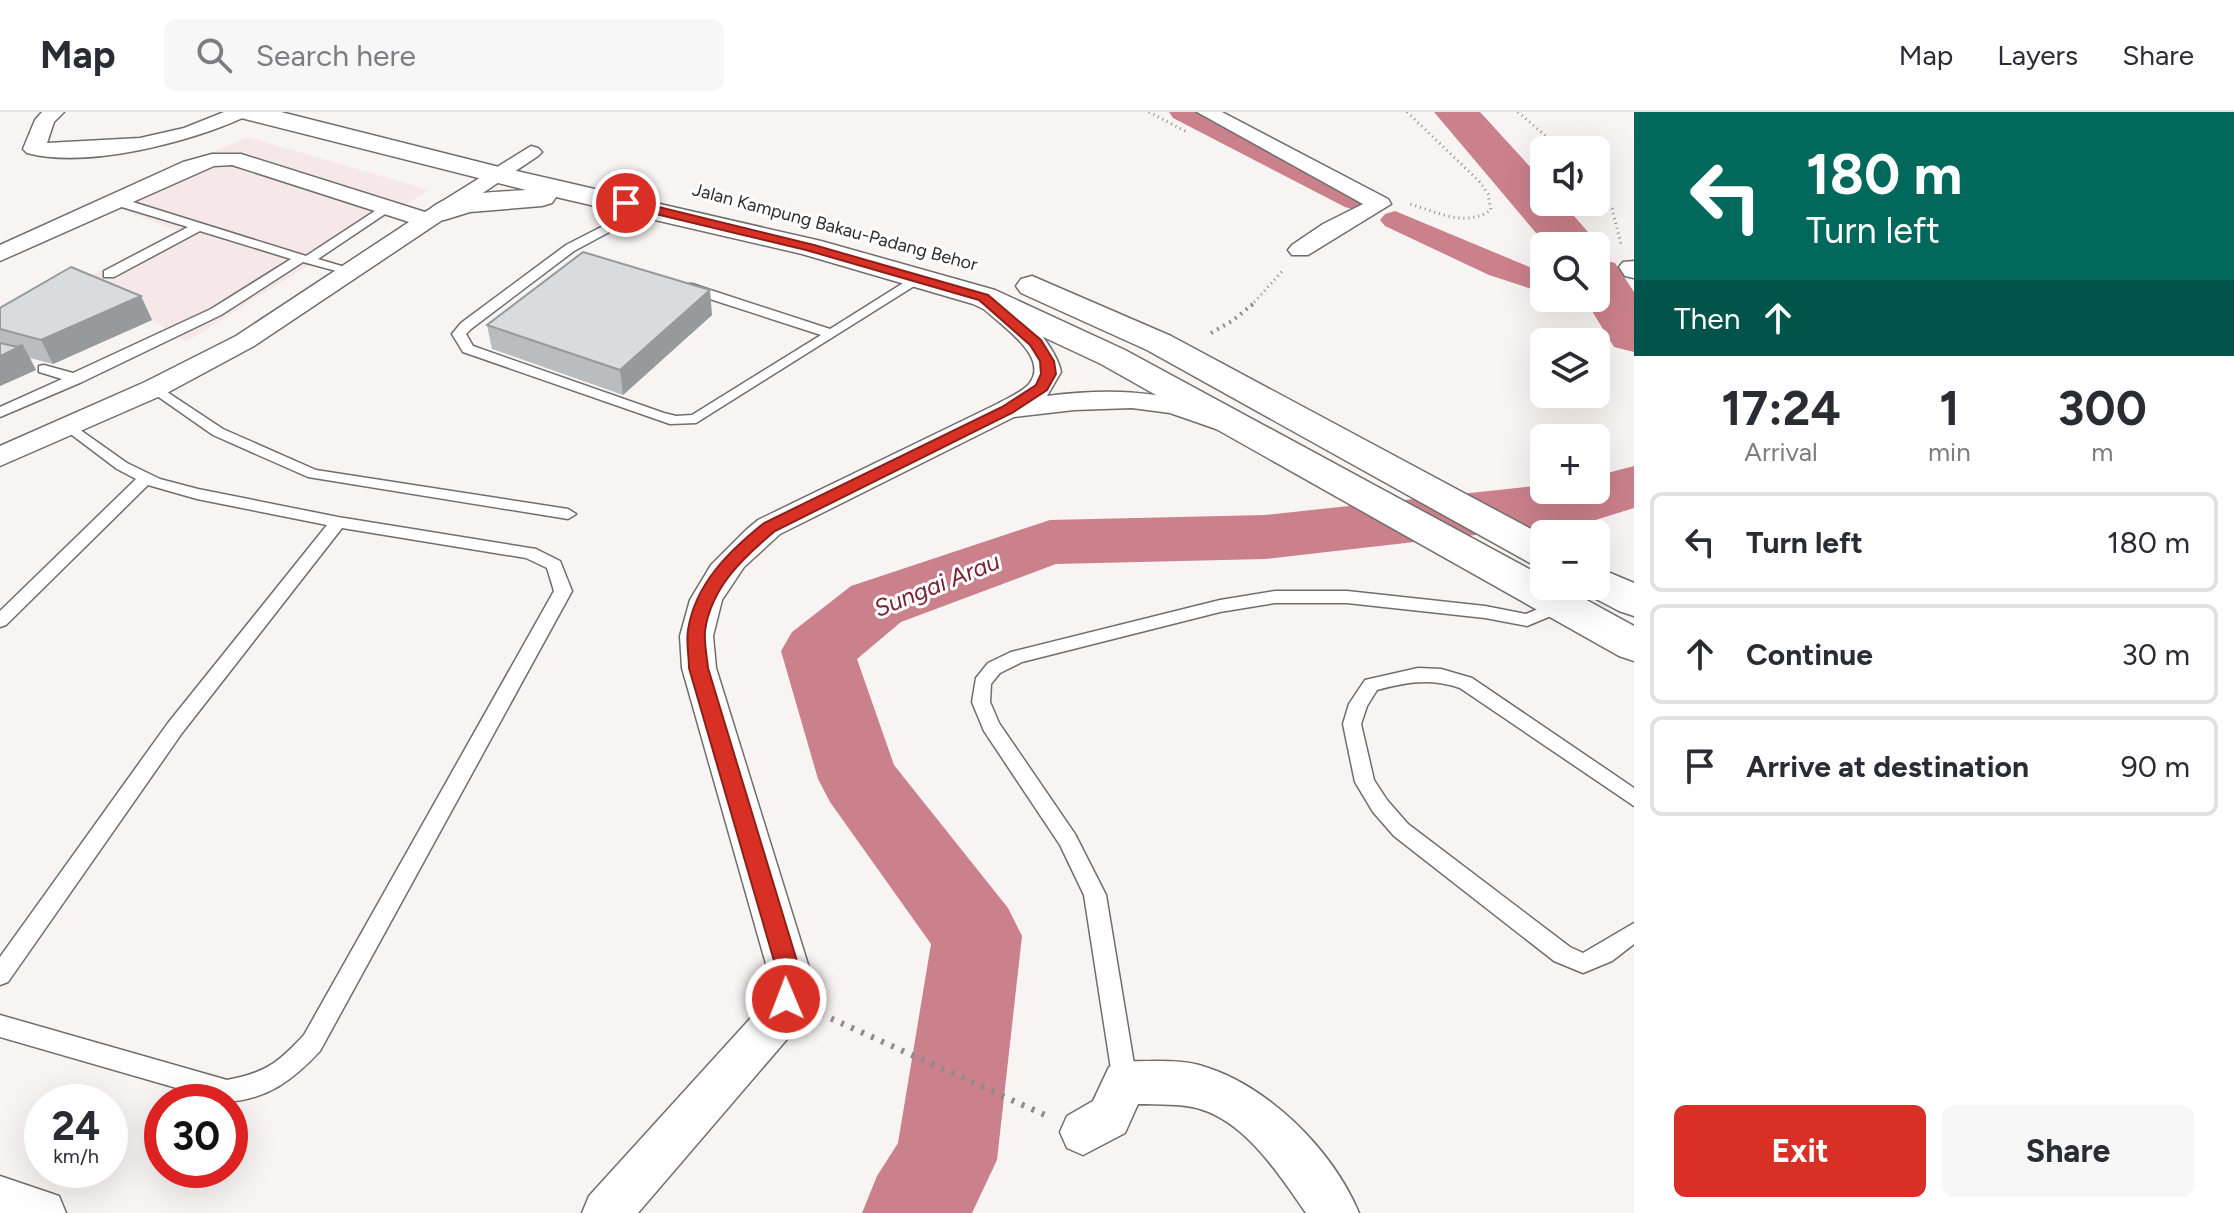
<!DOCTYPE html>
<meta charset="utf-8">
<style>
:root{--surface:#fff;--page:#f7f7f7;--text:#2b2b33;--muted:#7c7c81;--line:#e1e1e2;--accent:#d93025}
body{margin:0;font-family:Figtree,sans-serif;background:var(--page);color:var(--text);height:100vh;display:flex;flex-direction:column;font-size:30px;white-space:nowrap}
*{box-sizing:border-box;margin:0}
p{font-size:26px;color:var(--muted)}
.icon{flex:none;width:44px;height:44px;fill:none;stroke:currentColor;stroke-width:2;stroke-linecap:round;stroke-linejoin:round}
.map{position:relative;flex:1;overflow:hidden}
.side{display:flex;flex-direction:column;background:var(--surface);width:600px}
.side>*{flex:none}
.guide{background:#00695c;color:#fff;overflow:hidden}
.buttons{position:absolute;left:1530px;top:24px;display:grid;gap:16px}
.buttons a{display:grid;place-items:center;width:80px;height:80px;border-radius:12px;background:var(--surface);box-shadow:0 8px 32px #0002;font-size:40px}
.speed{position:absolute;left:24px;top:972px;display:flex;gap:16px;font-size:40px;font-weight:700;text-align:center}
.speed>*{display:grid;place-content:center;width:104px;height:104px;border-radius:50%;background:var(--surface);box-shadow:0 8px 32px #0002;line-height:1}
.speed small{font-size:20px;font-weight:400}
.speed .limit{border:12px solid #d22;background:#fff;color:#111}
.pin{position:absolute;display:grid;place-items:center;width:68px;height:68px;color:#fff;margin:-34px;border:4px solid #fff;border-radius:50%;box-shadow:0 2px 8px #0007}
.me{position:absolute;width:88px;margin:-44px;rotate:359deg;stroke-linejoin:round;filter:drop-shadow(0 0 6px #0008)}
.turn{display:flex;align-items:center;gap:28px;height:168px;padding:0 40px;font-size:36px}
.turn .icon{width:104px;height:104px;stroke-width:2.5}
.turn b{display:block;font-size:56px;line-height:68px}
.then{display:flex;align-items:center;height:76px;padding:0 40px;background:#0003;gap:16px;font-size:30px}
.eta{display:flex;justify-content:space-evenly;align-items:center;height:136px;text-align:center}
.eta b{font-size:48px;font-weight:700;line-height:56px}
.button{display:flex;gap:16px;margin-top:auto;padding:16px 40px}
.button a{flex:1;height:92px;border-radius:12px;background:var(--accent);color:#fff;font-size:32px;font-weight:700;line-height:92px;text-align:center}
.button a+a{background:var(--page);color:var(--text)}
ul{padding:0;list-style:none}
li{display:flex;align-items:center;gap:24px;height:100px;margin:0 16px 12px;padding:0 24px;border:4px solid var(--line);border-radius:12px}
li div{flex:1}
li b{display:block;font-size:30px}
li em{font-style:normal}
header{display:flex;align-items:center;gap:48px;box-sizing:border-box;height:112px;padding:0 40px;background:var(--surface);border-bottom:2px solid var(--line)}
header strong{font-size:38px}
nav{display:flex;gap:44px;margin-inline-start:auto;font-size:28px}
.search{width:560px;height:72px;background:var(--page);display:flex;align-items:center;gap:20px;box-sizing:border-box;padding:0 28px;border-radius:12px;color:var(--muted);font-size:30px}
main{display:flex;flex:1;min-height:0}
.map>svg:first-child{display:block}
.built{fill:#f6e8ea}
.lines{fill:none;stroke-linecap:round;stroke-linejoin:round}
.canal{fill:#cb818b;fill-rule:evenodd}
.river{fill:#cb818b;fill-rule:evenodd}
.lane-casing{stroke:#706d6d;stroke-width:3}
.street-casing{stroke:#706d6d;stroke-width:3}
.secondary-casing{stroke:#706d6d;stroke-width:3}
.path-far2{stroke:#8e8b8c;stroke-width:3;stroke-dasharray:1 4;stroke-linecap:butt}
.path-far1{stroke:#8e8b8c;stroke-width:4;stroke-dasharray:2 5;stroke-linecap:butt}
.path{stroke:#8e8b8c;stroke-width:6;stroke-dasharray:3 8;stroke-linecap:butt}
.lane{fill:#fff;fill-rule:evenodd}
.street{fill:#fff;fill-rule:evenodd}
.secondary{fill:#fff;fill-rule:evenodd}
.wall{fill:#babdbd}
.shaded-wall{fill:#979a9a}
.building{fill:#d8dcdc;stroke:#979a9a;stroke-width:2}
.route{fill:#d93025;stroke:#8d1f18;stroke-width:2}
.labels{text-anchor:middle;stroke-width:6;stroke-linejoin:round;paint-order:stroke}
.far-street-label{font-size:18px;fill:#2f2d2e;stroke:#fff}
.water-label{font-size:24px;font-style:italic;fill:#7a2136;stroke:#fff}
</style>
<header>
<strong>Map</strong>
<div class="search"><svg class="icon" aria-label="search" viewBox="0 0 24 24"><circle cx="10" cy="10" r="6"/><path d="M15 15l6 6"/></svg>Search here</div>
<nav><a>Map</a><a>Layers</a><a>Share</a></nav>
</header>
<main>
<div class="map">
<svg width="1634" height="1101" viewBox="0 0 1634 1101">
<rect width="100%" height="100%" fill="#f8f4f4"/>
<polygon class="built" points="248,25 429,78 186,230 152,208 71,174 177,118 97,89"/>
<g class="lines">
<g class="canal">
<polygon points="1169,0 1202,0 1365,83 1369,89 1365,95 1355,98 1345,95 1173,6"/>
<polygon points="1395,99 1544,161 1544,181 1489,163 1385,114 1380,108 1385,102"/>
<polygon points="1596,179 1626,187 1631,194 1626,201 1615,204 1575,193 1570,186 1596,186"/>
</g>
<g class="river">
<polygon points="1434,0 1480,0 1544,70 1544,90 1562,90 1600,134 1596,139 1596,134 1547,134"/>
<polygon points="1596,146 1615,151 1634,180 1634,240 1614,235 1584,186 1596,186"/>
<polygon points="1634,354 1634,396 1589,410 1265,447 1056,452 901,510 857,547 894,653 1008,796 1022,824 997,1048 972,1101 862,1101 877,1064 898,1031 931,832 830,690 818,667 781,539 792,520 851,474 1050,408 1265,403 1544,373 1544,378 1596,378 1596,364"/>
</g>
<g class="lane-casing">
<g id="lane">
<polygon points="112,86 120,86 306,144 384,93 394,96 318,147 355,158 355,164 303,150 221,203 82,270 0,305 0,295 62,267 39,260 39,254 44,253 73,261 211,197 291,147 200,119 114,165 104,165 104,159 188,115 112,92"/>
<polygon points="644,93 654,96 574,139 471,217 466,222 473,234 664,301 676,304 692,303 821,223 682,178 682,172 692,172 830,217 916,163 927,166 696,311 670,312 463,240 452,222 461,211 566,133"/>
<polygon points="155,272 223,317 316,358 568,397 576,402 568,407 308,365 213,323 150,279 150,273"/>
<path d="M69 310 127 351 160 367 198 377 338 405 536 437 560 449 572 479 320 939C293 968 267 988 225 990L0 925V903L227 968C265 961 278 951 304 923L554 479 547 456 526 446 342 416 182 621 8 870 0 873V845L168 611 327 413 197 387 148 373 6 513 0 515V499L136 367 117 357 64 317V311Z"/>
<polygon points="1275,479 1347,479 1485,494 1526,502 1564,486 1573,492 1570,496 1527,514 1485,506 1347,491 1275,491 1220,500 1022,550 1000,561 991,572 990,590 999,611 1075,722 1106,783 1137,970 1133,978 1125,981 1117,978 1113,970 1084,783 1060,733 984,619 972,590 976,566 988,551 1011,540 1220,488"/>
<path d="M1418 556 1441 557 1472 566 1634 676V694L1460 576C1431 566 1406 570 1377 578L1367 594 1361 612 1374 668 1387 688 1408 712 1570 835 1583 841 1634 811V832L1612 849 1583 861 1554 849 1394 724 1373 700 1355 670 1343 612 1349 592 1365 568Z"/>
</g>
</g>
<g class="street-casing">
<g id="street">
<path d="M42 0H64L54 10 47 31 140 26 184 16 224 0H250L247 4C191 30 88 57 27 41L23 37 35 8Z"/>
<polygon points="1197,0 1222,0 1388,87 1391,92 1308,143 1292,143 1288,138 1292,133 1323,112 1363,92"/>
<polygon points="531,34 538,36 542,40 538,44 254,234 165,282 0,354 0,334 145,270 236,224 409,110 232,53 214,54 0,149 0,133 183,50 212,42 241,42 425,100"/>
<polygon points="1634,149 1634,166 1625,164 1619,155 1623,150"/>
<path d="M984 178C1012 185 1056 232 1061 260L1047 284C1103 277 1159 277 1212 298 1221 301 1228 302 1233 310L1229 316 1219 318 1170 301 1132 296 1074 298 1014 305 780 422 744 455 722 488 713 524 716 556 810 859 807 887 788 926 638 1101H582L589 1084 758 898 765 884 768 859 682 556 680 524 690 488 711 453 746 418 758 408 997 292C1007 286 1021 281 1029 272 1054 241 986 205 972 185L975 180Z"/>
<path d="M1125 949C1149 950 1176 947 1199 953 1267 972 1332 1037 1359 1101H1306C1280 1064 1247 1011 1200 997 1180 991 1158 993 1138 992L1125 1021 1083 1043 1067 1036 1060 1020 1067 1004 1093 989 1109 955Z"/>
<polygon points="0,1064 59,1084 66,1101 0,1101"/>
</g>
</g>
<g class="secondary-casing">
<g id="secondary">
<path d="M237 0H281L499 55 821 129 995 178 1125 238 1544 465V474H1561L1634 514V549L1619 544 1101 252 973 192 802 142 556 85 552 91 542 94 470 100 444 108 434 105 429 99C442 80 503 80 526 78L241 6Z"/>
<polygon points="1032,164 1171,224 1544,424 1544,455 1530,451 1147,238 1021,181 1016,174 1021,167"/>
<polygon points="1596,455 1634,471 1634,504 1619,499 1581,479 1578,474 1596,474"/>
</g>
</g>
<g class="path-far2">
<polyline points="1149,0 1187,20"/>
<path d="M1407 0 1479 69 1488 82 1491 98C1464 116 1438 100 1410 92"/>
<polyline points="1518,0 1562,38"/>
<polyline points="1596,77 1612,97 1621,132"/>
<polyline points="1251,194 1284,157"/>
</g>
<polyline class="path-far1" points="1211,221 1232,209 1253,192"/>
<polyline class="path" points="821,902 1045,1003"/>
<use href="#lane" class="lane"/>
<use href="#street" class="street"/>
<use href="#secondary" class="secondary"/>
</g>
<g class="wall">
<polygon points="141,184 152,208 53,252 30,246 36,258 0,274 0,196"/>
<polygon points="712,203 623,283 492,237 487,213"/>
</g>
<g class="shaded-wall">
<polygon points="710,178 712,203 623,283 620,258"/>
<polygon points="141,184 152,208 53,252 41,228"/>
<polygon points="23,233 36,258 0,274 0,244"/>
</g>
<g class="building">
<polygon points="583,140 710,178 620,258 487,213"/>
<polygon points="71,155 141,184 41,228 0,217 0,196"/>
<polygon points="0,231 17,235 23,233 0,244"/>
</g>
<path class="route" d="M626 87 814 133 988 183 1041 228 1054 249 1056 262 1047 278 1012 301 775 419C744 445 711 475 705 519 704 531 707 545 708 556L800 859 794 894 786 897 778 894 774 887 777 859 689 556C689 544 686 530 688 518 695 472 729 439 764 411L1002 295 1036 273 1041 262 1040 249 1030 233 979 188 806 138 622 94V88Z"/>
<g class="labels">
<g class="far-street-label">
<text transform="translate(835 115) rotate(15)" y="6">Jalan Kampung Bakau-Padang Behor</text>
</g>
<g class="water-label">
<text transform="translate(937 473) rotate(-22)" y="8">Sungai Arau</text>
</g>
</g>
</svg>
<div class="buttons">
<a><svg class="icon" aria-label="sound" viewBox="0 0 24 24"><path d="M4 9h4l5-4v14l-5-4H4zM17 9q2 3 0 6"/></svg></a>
<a><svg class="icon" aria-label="search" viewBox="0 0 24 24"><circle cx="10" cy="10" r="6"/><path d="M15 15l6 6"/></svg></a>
<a><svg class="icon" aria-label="layers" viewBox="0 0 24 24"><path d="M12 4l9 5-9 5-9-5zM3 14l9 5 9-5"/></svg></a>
<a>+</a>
<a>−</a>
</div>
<div class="speed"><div>24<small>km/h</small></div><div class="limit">30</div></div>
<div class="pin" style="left:626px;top:91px;background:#d93025"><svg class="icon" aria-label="arrive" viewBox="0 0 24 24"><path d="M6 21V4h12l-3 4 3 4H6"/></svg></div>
<svg class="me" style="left:786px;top:887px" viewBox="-20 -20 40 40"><circle r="17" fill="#d93025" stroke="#fff" stroke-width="3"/><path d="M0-11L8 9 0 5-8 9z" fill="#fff"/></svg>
</div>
<section class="side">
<div class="guide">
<div class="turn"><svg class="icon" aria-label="left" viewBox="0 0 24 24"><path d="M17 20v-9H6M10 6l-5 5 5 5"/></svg><div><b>180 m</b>Turn left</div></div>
<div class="then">Then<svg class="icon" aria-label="ahead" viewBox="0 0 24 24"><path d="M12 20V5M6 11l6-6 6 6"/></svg></div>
</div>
<div class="eta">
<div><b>17:24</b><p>Arrival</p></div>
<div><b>1</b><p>min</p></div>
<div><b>300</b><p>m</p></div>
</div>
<ul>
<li><svg class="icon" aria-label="left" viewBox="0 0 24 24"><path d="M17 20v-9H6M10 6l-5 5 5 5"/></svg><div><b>Turn left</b></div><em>180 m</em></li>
<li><svg class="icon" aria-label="ahead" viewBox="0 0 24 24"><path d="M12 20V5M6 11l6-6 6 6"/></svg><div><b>Continue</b></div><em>30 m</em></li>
<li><svg class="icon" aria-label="arrive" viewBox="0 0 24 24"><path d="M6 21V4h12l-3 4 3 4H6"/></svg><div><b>Arrive at destination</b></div><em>90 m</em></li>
</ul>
<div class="button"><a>Exit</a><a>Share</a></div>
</section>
</main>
